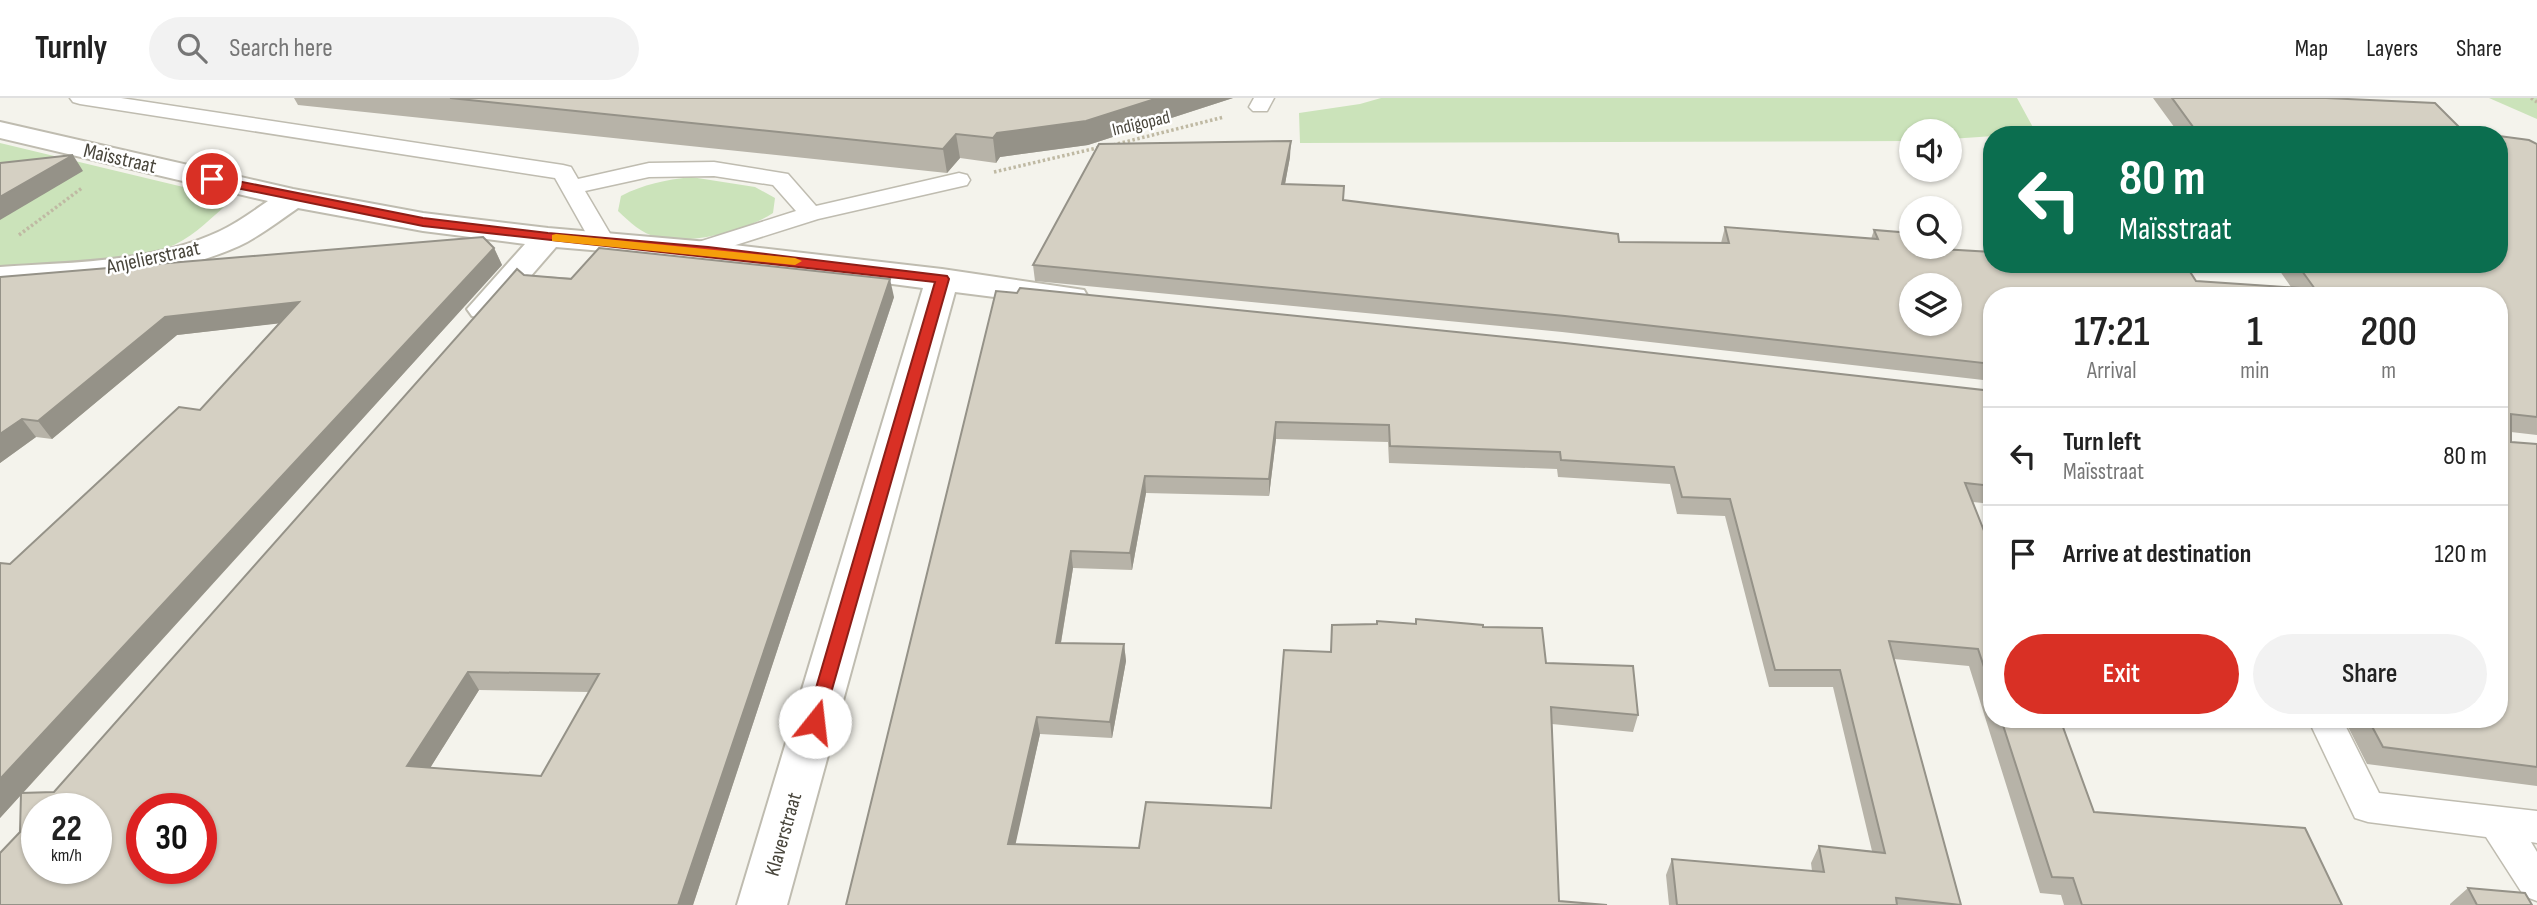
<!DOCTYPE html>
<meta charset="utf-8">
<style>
:root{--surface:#fff;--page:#f2f2f2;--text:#222;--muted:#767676;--line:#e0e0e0;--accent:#d93025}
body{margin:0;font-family:"Sofia Sans Condensed",sans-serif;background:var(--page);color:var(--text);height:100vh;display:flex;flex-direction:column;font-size:26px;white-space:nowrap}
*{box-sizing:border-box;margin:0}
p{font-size:23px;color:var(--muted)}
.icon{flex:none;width:38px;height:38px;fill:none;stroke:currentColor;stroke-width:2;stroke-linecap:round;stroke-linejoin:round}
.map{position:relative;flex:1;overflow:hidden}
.panel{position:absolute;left:1983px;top:189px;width:525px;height:441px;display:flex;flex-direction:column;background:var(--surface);border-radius:28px;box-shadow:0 2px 5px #0004}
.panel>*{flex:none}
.top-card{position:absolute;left:1983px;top:28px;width:525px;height:147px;border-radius:28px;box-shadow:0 2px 5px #0004;background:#0b6e4f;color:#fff;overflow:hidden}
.buttons{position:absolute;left:1899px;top:21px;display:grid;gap:14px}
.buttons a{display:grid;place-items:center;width:63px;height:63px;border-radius:50%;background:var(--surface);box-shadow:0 2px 5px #0004;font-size:35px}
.speed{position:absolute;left:21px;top:695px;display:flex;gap:14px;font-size:35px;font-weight:700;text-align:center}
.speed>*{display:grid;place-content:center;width:91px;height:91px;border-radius:50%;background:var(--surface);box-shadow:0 2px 5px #0004;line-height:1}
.speed small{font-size:18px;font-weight:400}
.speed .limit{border:10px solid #d22;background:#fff;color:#111}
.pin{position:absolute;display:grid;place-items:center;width:60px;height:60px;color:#fff;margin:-30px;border:4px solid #fff;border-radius:50%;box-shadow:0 2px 7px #0007}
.me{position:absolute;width:77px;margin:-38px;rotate:16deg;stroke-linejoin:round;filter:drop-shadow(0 0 5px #0008)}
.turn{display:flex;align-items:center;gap:24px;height:147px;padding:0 21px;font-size:32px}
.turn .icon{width:91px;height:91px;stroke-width:2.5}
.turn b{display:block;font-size:49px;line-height:60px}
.eta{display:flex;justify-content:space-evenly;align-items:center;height:119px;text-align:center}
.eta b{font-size:42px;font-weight:600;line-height:49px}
.button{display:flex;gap:14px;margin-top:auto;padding:14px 21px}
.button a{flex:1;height:80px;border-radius:42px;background:var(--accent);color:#fff;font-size:28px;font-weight:600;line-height:80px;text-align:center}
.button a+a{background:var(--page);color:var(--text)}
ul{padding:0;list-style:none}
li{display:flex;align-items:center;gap:21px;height:98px;padding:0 21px;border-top:2px solid var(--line)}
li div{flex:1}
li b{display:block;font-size:26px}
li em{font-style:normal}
header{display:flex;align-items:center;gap:42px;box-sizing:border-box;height:98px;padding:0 35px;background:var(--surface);border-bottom:2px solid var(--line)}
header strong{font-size:33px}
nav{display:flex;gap:38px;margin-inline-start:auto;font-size:24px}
.search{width:490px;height:63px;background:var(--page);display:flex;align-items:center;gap:18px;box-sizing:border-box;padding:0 24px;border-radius:38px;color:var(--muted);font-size:26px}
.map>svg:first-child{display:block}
.green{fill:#cbe3ba}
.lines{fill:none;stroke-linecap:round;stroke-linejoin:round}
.lane-casing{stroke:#bfbcb0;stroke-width:3}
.street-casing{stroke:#bfbcb0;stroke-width:4}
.path{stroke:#bfb9a3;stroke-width:3.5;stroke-dasharray:2.5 2.5;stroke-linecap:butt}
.lane{fill:#fff;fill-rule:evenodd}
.street{fill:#fff;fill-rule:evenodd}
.wall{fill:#b7b3a8;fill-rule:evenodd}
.shaded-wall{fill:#959288}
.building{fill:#d5d0c3;stroke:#959288;stroke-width:2;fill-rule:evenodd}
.route{fill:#d93025;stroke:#8d1f18;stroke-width:2}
.slow{fill:#f59e0b}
.labels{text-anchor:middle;stroke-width:5;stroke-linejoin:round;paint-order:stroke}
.far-street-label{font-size:18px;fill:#48453b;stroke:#fff}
.street-label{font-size:21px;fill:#48453b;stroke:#fff}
</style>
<header>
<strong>Turnly</strong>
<div class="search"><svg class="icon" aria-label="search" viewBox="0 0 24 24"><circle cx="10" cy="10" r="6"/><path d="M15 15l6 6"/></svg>Search here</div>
<nav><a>Map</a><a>Layers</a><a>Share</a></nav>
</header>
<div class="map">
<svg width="2537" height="807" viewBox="0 0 2537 807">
<rect width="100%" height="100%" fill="#f4f3ec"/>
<g class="green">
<polygon points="1381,0 2017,0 2036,35 1950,41 1950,33 1911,33 1911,43 1300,45 1299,15 1360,6"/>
<polygon points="2489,0 2537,0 2537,21"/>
<path d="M0 45 225 99 224 109C207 124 189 142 167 150 119 166 51 165 0 169Z"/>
<path d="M691 79 755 89 775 100 773 115C745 133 691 147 658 139 641 136 630 124 618 113L621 98C644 86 665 82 691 79Z"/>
</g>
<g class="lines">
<g class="lane-casing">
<g id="lane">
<polygon points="70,0 121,0 563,67 571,69 578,81 649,65 714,64 788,76 816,108 959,75 967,77 970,82 967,87 818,121 698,159 689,157 686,152 689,147 796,113 773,87 714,78 649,79 585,93 615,144 612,149 603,151 594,149 591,144 555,80 80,6 73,4"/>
<polygon points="1254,0 1274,0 1267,13 1253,13 1249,9"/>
<polygon points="2308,621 2342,621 2379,695 2537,713 2537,745 2531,744 2537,754 2537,803 2524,798 2486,739 2368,724 2355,720"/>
</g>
</g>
<g class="street-casing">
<path id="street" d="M0 24 293 91 423 115 548 130 708 144 942 171 1084 192 1088 199 1084 206 1072 209 955 194 787 807H737L923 190 708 162 556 149 496 218 484 221 472 218 467 211 525 146 423 133 298 110C279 123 260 138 239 148 166 181 79 183 0 189V169C71 164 151 165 218 134 236 126 252 114 268 103L0 40Z"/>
</g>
<g class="path">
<polyline points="2531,0 2537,4"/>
<polyline points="1113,47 1224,19"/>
<polyline points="994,74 1101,49"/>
<polyline points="19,137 82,90"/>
</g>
<use href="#lane" class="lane"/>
<use href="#street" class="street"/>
</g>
<g class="wall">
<polygon points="294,0 1233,0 1088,47 1000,59 996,65 960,60 947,75 298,7"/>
<polygon points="2153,0 2326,0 2463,33 2489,37 2180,37"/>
<polygon points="2537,46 2537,337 2511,334 2511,344 2537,346 2537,688 2367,666 2344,621 2499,621 2499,198 1992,198 1992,283 1562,234 1035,183 1033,167 1290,59 1285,86 1344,88 1344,102 1619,144 1721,145 1725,129 1871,141 1874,132 1992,166 2118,172 2115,166 2185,166 2196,183 2291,189 2275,166 2499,166"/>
<path d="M494 150 502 167 23 695 54 694 524 177 894 199 693 807H0L20 734 21 697 0 720V465L10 466 200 312 279 225 177 237 52 341 36 339 0 365V179ZM479 592 589 594 541 678 430 670Z"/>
<polygon points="996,193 1992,293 1992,406 1973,404 1992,453 1992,621 2060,621 2094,714 2342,807 2064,807 2061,797 2040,795 1969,568 1894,561 1961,807 1669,807 1666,777 1672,761 1812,773 1811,765 1819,748 1872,753 1833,589 1769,589 1725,418 1677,416 1670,386 1558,379 1557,371 1389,365 1388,344 1276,341 1269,398 1146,395 1132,472 1073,470 1061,545 1124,546 1126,563 1112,640 1040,636 1015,746 1139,750 1271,710 1331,554 1415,526 1483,529 1638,617 1633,634 1552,626 1559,803 846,807"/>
<polygon points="2468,790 2532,807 2450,807 2450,806"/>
</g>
<g class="shaded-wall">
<polygon points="1158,0 1233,0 1088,47 1000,59 996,65 993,40 997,35"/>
<polygon points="956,36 960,60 947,75 943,51"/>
<polygon points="1291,43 1290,59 1282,102 1282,86"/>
<polygon points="73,57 83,73 0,122 0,99"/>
<polygon points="494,150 502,167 0,720 0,681"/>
<polygon points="890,181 894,199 693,807 678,807"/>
<polygon points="299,204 309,222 177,237 52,341 38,323 165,219"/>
<polygon points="22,321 36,339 0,365 0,336"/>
<polygon points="1276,324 1276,341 1269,398 1269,381"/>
<polygon points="1145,378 1146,395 1132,472 1130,455"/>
<polygon points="1071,453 1073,470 1058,562 1056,545"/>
<polygon points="1124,546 1126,563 1112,640 1110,624"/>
<polygon points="468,574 479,592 420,686 407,668"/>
<polygon points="1037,619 1040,636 1012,762 1008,746"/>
</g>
<g class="building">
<polygon points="450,0 1158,0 1086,23 997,35 993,40 956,36 943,51"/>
<polygon points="2172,0 2326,0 2435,5 2463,33 2489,37 2199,37"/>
<polygon points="2095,32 2098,37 2087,37"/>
<path d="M2499 38 2529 42 2537 46V319L2511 316V344L2537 346V669L2383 649 2368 621H2499V198H1992V266L1565 218 1033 167 1099 46 1291 43 1282 86 1344 88 1343 102 1618 136 1619 144 1729 145 1725 129 1878 141 1874 132 1911 135V149H1940L1941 151 1992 154V166L2137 173 2133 166H2185L2196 183 2315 191 2297 166H2499ZM1911 187H1950V226H1911Z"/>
<polygon points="73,57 0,99 0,65"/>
<polygon points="483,139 494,150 0,681 0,465 10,466 179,309 200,312 299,204 165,219 38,323 22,321 0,336 0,179"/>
<path d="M599 150 890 181 678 807H0V755L20 734 21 695 54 694 517 171 524 177 571 181ZM468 574 599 576 541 678 407 668ZM37 710H96V770H37ZM142 710H201V770H142Z"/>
<polygon points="1020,190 1565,245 1992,293 1992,388 1965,385 1992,453 1992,593 1978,551 1889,543 1961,807 1896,800 1897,807 1677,807 1672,761 1824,774 1819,748 1885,755 1840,572 1775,572 1730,401 1682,399 1674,369 1561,362 1560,354 1390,348 1389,327 1276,324 1269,381 1145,378 1130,455 1071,453 1056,545 1124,546 1110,624 1037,619 1008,746 1139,750 1146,704 1271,710 1284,552 1331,554 1332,527 1377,526 1377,523 1416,526 1416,521 1483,527 1483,529 1542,530 1546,565 1633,568 1638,617 1551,609 1559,803 1607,807 846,807 996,193 1017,195"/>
<polygon points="2001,621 2060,621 2094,714 2305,730 2342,807 2082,807 2073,780 2052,779"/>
<polygon points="2468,790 2525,795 2532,807 2477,807"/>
</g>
<polygon class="route" points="212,78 423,120 548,135 708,149 947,178 949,181 821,630 815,632 808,630 806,624 935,184 423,128 207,84 205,81"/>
<polygon class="slow" points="556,136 795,160 802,163 795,167 552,143 552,137"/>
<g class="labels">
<g class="far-street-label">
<text transform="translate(1141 25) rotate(-13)" y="6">Indigopad</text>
</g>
<g class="street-label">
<text transform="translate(120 60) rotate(13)" y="7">Maïsstraat</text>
<text transform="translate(153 159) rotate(-12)" y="7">Anjelierstraat</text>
<text transform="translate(783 736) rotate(-74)" y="7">Klaverstraat</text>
</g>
</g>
</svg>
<div class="buttons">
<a><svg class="icon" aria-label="sound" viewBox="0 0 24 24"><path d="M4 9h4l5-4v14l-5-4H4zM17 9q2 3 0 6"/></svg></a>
<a><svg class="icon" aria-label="search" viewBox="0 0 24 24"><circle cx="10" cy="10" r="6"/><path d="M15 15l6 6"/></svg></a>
<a><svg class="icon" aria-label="layers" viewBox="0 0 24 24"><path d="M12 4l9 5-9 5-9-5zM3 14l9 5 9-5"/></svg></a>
</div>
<div class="speed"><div>22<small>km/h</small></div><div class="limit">30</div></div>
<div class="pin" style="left:212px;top:81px;background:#d93025"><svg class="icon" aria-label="arrive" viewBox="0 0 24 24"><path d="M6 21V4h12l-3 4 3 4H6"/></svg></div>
<svg class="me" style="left:815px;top:624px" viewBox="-20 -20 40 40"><circle r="19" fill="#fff"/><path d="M0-13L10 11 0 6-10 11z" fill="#d93025"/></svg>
<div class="top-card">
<div class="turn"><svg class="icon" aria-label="left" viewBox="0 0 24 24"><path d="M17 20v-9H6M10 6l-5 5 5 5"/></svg><div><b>80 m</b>Maïsstraat</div></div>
</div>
<section class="panel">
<div class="eta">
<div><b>17:21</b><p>Arrival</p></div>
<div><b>1</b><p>min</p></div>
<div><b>200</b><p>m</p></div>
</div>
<ul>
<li><svg class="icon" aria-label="left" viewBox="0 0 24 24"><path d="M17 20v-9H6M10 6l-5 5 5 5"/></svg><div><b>Turn left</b><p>Maïsstraat</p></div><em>80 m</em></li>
<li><svg class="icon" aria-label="arrive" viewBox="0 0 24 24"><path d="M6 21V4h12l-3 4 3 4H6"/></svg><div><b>Arrive at destination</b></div><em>120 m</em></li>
</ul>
<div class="button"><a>Exit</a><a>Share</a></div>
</section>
</div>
